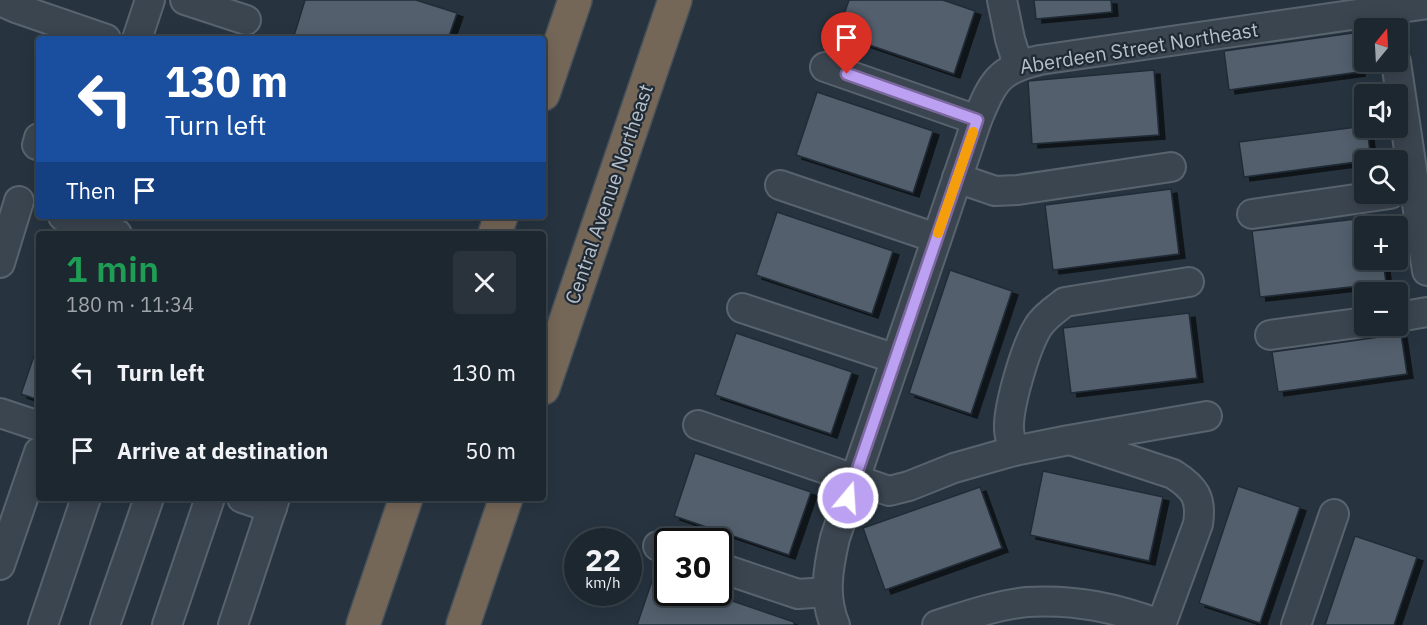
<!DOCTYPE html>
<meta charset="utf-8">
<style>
:root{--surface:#1d2730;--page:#2a333c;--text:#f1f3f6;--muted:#a0a5ab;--line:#3b444c}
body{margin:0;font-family:"IBM Plex Sans",sans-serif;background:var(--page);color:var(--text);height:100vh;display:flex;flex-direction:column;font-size:22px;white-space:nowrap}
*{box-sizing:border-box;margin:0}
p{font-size:20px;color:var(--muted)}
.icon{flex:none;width:33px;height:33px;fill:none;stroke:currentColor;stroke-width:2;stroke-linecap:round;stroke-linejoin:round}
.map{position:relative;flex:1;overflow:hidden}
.side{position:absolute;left:36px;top:231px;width:510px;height:270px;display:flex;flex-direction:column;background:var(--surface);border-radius:6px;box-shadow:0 3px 15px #0003,0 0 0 2px var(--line)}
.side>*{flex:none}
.guide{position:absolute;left:36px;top:36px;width:510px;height:183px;border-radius:6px;box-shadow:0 3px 15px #0003,0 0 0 2px var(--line);background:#1a4fa0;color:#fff;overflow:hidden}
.needle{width:39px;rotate:18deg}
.fabs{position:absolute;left:1354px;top:18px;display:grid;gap:12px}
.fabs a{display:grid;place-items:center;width:54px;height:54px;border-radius:6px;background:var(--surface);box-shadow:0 3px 15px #0003,0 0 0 2px var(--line);font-size:30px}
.speed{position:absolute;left:564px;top:528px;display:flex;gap:12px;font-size:30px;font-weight:700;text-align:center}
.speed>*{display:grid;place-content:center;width:78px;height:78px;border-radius:50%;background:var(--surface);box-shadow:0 3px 15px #0003,0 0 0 2px var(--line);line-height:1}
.speed small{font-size:15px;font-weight:400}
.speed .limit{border:3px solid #111;border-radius:9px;background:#fff;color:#111}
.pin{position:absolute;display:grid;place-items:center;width:51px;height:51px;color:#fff;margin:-62px -26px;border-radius:50% 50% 50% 0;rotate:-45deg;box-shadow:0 0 6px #0007}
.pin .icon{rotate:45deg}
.me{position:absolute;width:66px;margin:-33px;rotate:18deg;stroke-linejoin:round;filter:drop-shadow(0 0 4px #0008)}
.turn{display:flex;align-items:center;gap:21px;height:126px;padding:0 30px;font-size:27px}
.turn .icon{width:78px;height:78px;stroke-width:2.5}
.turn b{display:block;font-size:42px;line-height:51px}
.then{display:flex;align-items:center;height:57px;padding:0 30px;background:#0003;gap:12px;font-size:22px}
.round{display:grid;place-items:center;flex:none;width:63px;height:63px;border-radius:6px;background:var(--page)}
.overview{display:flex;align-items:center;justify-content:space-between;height:102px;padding:0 30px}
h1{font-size:36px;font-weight:600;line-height:45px;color:#1e9e55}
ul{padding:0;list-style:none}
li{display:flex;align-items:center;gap:18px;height:78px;padding:0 30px}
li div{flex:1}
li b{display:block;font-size:22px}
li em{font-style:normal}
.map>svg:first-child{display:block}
.building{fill:#525f6d;stroke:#212c37;stroke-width:1.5;filter:url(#shadow)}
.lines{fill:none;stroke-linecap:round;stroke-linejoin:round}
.minor-casing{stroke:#58636d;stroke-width:32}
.highway-casing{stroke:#45505a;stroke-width:36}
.minor{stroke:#3b4550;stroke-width:28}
.highway{stroke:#756758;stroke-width:33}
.route-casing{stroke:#7a689d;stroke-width:15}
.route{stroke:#bca0f2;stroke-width:10}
.slow{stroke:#f59e0b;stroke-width:10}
.labels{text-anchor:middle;stroke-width:4.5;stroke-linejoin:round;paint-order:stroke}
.street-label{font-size:20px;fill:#b7c0ca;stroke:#1f2a35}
</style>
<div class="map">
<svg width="1427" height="625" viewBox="0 0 1427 625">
<defs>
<filter id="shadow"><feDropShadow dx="6" dy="4" stdDeviation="0" flood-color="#0009"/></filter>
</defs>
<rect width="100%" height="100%" fill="#273440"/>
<g class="building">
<polygon points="305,0 416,0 457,13 448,39 293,39"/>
<polygon points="849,0 943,0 975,11 954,74 837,34"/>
<polygon points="1034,0 1111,0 1112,12 1036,19"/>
<polygon points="1353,33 1359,72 1229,90 1224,51"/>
<polygon points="1154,70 1159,135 1032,144 1028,81"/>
<polygon points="817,92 933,131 913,193 796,155"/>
<polygon points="1365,126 1367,128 1371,160 1244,177 1239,142"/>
<polygon points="1171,189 1179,254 1053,270 1045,205"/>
<polygon points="777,212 893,251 872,314 756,275"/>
<polygon points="1365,218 1365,260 1383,260 1386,283 1260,297 1252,231"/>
<polygon points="950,270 1012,291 971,414 909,393"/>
<polygon points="1189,313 1197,378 1071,393 1063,328"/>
<polygon points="736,333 852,372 831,434 715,395"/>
<polygon points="1401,334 1407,374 1278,392 1272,352"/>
<polygon points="36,350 39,350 39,400 21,394"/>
<polygon points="695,453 811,492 789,555 674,516"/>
<polygon points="1043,471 1163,497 1149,561 1030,535"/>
<polygon points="1238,486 1300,507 1260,623 1199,603"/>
<polygon points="980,487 1002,548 885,590 863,528"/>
<polygon points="1355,536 1417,557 1394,625 1325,625"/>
<polygon points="654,575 668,580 668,592 706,592 794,622 794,625 637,625"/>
</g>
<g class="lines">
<g class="minor-casing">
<g id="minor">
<polyline points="185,0 246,20"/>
<polyline points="1002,0 1010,39 1018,65"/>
<polyline points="0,1 16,8 106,39"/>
<polyline points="137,39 150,0"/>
<polyline points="1396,62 1427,271"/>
<polyline points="825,67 977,120"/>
<polyline points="39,138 37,145 39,145"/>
<polyline points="957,178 995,191 1018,190 1171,167"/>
<polyline points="780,185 936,238"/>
<polyline points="1252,214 1390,194"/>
<polyline points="63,216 117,234"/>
<polyline points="0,263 19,201"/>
<polyline points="742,308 896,359"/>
<polyline points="1398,317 1427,312"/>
<polyline points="1270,335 1365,322"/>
<polyline points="0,413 39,426"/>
<polyline points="698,425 889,491 909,486 954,468 1014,451 1069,440 1207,416"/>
<path d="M1073 441 1173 474C1195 488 1202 498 1198 524L1161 625"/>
<path d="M1014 451C1012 444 1009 436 1009 429 1008 406 1026 346 1038 327 1044 317 1056 309 1065 302L1189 282"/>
<polyline points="242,498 272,508"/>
<polyline points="658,546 668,550"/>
<polyline points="0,565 39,452"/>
<polyline points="718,567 798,594 827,592"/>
<polyline points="43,625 86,498"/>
<polyline points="105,625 149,498"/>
<polyline points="167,625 210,498"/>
<polyline points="233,625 275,498"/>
<path d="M835 625C823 597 828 568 835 538L977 120C993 82 998 69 1040 60L1427 4"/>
<path d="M937 625C966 616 997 605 1027 602 1076 599 1116 608 1162 625"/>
<polyline points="1296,625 1334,514"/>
</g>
</g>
<g class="highway-casing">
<g id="highway">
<polyline points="543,94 575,0"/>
<polyline points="495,234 501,216"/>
<polyline points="543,388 675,0"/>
<polyline points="363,625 406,498"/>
<polyline points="463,625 506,498"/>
</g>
</g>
<use href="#minor" class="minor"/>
<use href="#highway" class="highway"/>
</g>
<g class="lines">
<g class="route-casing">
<polyline id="route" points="847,74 977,120 848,498"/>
</g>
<use href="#route" class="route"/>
<polyline class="slow" points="938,233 973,132"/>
</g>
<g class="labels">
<g class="street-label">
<text transform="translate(1139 48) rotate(-9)" y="7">Aberdeen Street Northeast</text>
<text transform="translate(609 194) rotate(-71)" y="7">Central Avenue Northeast</text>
</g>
</g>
</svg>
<div class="fabs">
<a><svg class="needle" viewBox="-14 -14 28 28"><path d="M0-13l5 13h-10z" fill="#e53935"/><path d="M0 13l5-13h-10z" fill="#a0a5ab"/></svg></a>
<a><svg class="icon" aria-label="sound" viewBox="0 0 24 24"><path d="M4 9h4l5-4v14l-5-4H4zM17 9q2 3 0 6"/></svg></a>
<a><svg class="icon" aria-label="search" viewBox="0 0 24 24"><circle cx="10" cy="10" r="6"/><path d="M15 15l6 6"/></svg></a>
<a>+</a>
<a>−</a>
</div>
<div class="speed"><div>22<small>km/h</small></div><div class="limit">30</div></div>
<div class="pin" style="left:847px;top:74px;background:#d93025"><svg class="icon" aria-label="arrive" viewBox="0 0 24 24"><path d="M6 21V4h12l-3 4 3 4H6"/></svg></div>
<svg class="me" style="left:848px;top:498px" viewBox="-20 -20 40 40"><circle r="17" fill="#bca0f2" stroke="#fff" stroke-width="3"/><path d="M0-11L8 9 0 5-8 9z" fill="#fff"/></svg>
<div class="guide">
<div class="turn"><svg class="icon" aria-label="left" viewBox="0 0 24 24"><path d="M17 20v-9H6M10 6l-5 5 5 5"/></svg><div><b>130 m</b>Turn left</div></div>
<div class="then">Then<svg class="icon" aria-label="arrive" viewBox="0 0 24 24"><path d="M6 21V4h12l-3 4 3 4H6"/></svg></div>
</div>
<section class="side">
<div class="overview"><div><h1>1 min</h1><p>180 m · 11:34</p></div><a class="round"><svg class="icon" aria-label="close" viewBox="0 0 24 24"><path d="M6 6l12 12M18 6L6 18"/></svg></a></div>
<ul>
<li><svg class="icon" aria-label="left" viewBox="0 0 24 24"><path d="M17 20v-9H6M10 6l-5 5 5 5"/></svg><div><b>Turn left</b></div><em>130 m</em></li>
<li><svg class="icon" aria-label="arrive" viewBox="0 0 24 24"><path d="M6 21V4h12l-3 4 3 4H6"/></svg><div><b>Arrive at destination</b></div><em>50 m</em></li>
</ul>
</section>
</div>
